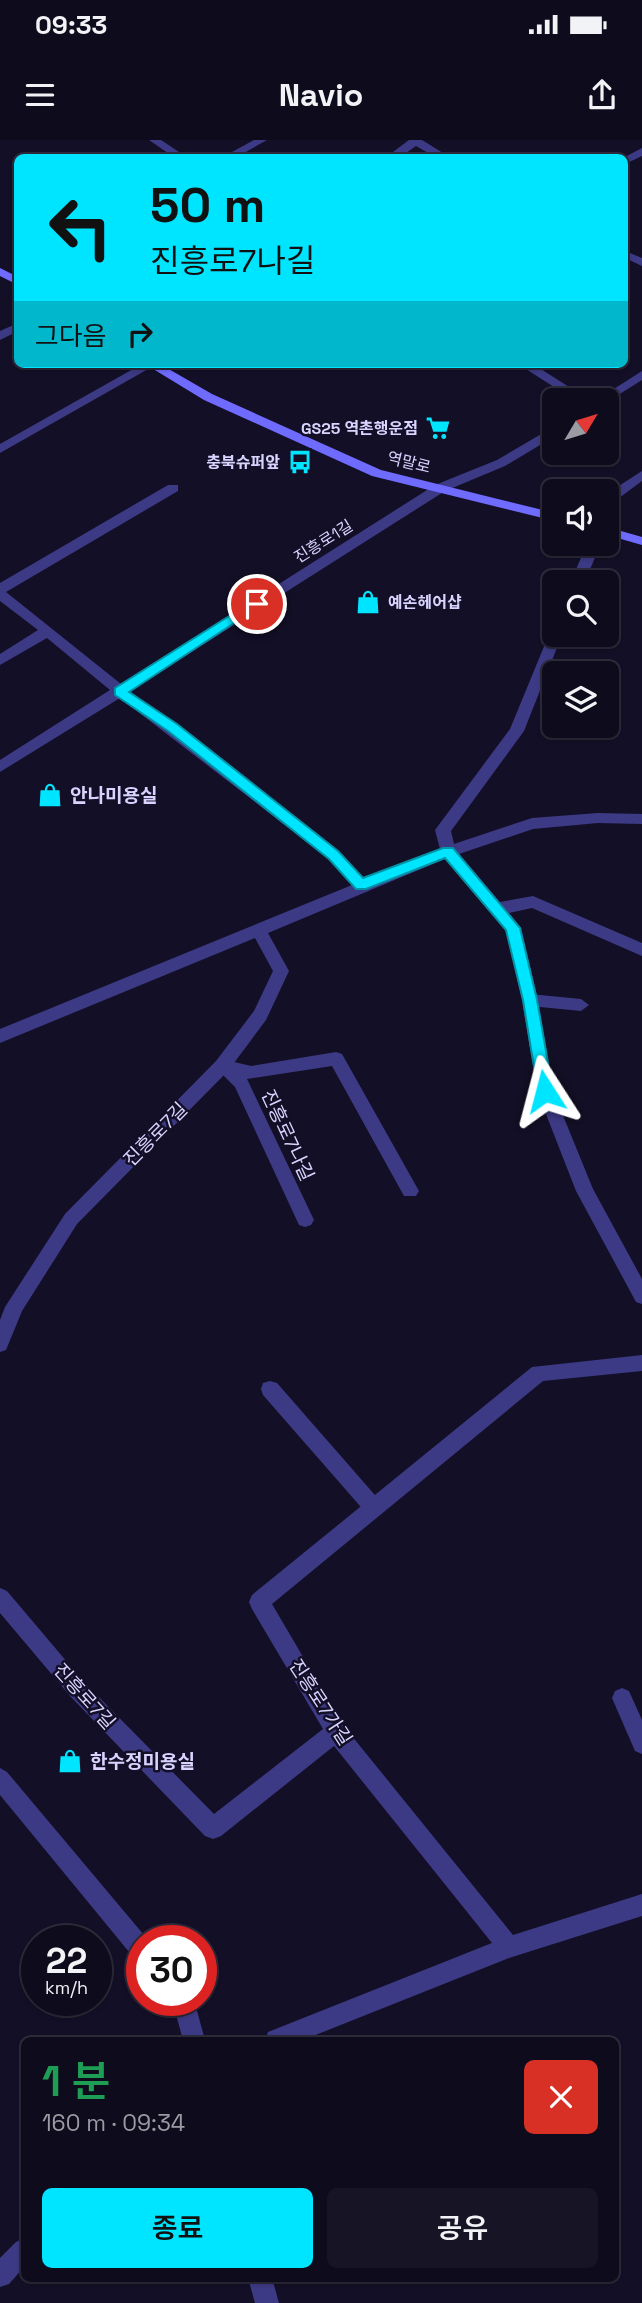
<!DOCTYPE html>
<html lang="ko">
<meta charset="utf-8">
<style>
:root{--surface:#0e0b1c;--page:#171425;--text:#f1f3f6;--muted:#9b9ba3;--line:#2e2b3b;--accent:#00e5ff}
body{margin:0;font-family:"Space Grotesk","Noto Sans KR",sans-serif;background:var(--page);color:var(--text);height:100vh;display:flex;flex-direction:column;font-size:26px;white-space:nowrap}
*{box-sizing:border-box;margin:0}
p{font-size:23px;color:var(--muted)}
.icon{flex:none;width:38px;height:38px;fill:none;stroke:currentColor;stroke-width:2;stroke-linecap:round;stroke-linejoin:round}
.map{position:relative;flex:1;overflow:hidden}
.drawer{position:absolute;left:21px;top:1897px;width:598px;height:245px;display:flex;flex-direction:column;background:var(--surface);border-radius:10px;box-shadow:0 2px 5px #0004,0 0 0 2px var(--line)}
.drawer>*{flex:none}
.top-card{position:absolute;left:14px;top:14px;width:614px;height:214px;border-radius:10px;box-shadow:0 2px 5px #0004,0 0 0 2px var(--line);background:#00e5ff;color:#111;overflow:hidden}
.needle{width:46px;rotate:52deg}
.fabs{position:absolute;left:542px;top:248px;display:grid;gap:14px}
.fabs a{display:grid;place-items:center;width:77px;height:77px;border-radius:10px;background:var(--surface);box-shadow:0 2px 5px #0004,0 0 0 2px var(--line);font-size:35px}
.speed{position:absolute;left:21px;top:1785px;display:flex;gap:14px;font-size:35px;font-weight:700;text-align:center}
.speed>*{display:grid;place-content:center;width:91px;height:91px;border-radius:50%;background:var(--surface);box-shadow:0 2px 5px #0004,0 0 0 2px var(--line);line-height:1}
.speed small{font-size:18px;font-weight:400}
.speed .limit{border:10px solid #d22;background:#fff;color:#111}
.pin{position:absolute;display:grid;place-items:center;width:60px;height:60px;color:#fff;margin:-30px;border:4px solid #fff;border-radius:50%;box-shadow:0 2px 7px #0007}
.me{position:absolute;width:77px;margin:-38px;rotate:351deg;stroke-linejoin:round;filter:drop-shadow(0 0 5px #0008)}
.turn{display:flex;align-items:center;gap:24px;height:147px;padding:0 21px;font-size:32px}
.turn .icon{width:91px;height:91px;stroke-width:2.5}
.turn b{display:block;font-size:49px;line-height:60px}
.then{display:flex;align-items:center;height:66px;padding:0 21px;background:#0003;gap:14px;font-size:26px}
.round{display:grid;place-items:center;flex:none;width:74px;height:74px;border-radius:10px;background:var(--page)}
.headline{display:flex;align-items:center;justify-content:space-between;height:119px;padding:0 21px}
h1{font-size:42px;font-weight:600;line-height:52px;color:#1e9e55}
.primary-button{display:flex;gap:14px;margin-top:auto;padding:14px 21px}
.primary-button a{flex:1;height:80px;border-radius:10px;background:var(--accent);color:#111;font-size:28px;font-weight:600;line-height:80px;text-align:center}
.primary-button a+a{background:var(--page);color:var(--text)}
.status{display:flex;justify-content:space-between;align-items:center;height:49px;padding:0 35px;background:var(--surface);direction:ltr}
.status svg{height:19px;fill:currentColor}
header{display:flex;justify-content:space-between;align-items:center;height:91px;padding:0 21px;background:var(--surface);font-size:32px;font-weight:600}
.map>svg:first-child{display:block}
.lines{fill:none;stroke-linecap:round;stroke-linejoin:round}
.lane{fill:#3d3a85;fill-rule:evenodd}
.street{fill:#3d3a85;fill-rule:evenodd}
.secondary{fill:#6f6bff;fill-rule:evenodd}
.route{fill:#00e5ff;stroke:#0095a6;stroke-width:2}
.labels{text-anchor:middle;stroke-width:5;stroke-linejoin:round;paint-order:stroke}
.far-poi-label{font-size:16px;font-weight:bold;fill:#d9d4ff;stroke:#130f26;text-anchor:end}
.far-street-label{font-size:16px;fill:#d9d4ff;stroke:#130f26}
.poi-label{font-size:19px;font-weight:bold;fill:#d9d4ff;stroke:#130f26;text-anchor:start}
.street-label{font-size:19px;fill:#d9d4ff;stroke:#130f26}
</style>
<div class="status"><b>09:33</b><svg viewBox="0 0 49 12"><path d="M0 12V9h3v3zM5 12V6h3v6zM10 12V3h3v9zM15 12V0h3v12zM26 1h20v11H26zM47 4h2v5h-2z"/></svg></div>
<header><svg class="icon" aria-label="menu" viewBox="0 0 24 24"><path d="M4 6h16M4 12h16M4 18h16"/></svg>Navio<svg class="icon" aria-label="share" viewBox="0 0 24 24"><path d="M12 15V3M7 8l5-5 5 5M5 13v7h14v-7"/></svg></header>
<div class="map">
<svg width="642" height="2163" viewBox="0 0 642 2163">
<rect width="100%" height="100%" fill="#130f26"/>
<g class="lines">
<g class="lane">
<polygon points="530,854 581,859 589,865 581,871 530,866 522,860"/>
<polygon points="336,912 342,914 419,1051 416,1056 404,1056 332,926 247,939 314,1080 311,1085 305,1087 299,1085 235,947 214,926 222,919 251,926"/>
<polygon points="270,1241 277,1243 381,1362 384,1368 381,1374 374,1377 367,1374 263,1255 261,1249 263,1243"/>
<polygon points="622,1548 629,1551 642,1580 642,1614 635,1611 612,1558 615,1551"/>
</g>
<g class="street">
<polygon points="149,0 161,0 188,18 175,18"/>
<polygon points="254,0 267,0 235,18 221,18"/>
<polygon points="409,0 422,0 451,18 437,18 416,6 399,18 385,18"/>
<polygon points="642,8 642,16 625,24 623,18"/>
<polygon points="625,111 642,118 642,126 625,118"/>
<polygon points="18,183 18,191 0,200 0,191"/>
<polygon points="142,224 157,224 0,313 0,304"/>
<polygon points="518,224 533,224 591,261 576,261"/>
<polygon points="642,231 642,240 607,262 595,261"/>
<polygon points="555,286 555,296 505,326 445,351 130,551 339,711 365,740 440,709 435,690 438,686 510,589 550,492 555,490 555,495 562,495 524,591 451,691 454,704 532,678 598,673 642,674 642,684 598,683 533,689 459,714 500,762 533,756 642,803 642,816 532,768 509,773 521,788 538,860 553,951 593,1049 642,1139 642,1164 636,1162 576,1051 537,951 522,860 506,790 445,719 268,793 289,831 266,880 228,931 77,1084 22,1171 6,1210 0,1212 0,1180 5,1167 65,1074 216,921 254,871 273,831 255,798 0,903 0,889 352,745 329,719 120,558 0,632 0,620 110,550 47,498 0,525 0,514 38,490 0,461 0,443 168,345 178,345 178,351 6,452 121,544 435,345 497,320"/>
<polygon points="642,331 642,341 619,358 612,373 607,374 608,353"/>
<polygon points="587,404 601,404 584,443 570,443"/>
<polygon points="642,1215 642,1231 543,1241 272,1464 343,1585 513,1795 642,1754 642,1776 509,1818 303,1900 265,1900 268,1892 492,1803 334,1606 221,1696 213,1699 205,1696 70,1556 0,1473 0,1448 7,1451 84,1542 214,1674 323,1589 252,1469 249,1462 252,1455 532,1227"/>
<polygon points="0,1628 7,1632 149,1801 142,1801 142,1821 134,1818 0,1655"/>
<polygon points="172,1860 194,1860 205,1900 183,1900"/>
<polygon points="24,2098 24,2127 9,2144 0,2147 0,2118 16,2102"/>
<polygon points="248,2138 272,2138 279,2163 255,2163"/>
</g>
<g class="secondary">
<polygon points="0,128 18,137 18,145 0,136"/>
<polygon points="145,224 160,224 212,254 381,330 555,373 555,381 372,336 204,260"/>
<polygon points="607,387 642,397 642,405 607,395"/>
</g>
</g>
<polygon class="route" points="253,461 263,464 129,552 177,584 338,711 363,738 443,708 453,708 520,788 537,860 553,951 551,955 545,957 538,951 523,860 506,790 445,718 366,749 356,749 329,719 168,591 115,555 115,548"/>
<defs>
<g id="supermarket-bare" transform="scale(1.89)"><path d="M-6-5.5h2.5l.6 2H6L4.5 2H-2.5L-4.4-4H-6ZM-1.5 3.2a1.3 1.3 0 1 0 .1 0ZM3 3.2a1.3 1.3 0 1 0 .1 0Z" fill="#00e5ff" stroke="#130f26" stroke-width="2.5" paint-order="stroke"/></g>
<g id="bus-bare" transform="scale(1.89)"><path d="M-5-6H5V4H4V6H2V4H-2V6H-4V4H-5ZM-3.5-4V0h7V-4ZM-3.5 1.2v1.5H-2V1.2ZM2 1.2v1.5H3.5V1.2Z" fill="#00e5ff" stroke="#130f26" stroke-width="2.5" paint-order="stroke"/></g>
<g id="shop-bare" transform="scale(1.89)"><path d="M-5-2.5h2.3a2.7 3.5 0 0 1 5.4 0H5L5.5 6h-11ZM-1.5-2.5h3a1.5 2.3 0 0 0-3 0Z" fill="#00e5ff" stroke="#130f26" stroke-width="2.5" paint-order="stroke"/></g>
</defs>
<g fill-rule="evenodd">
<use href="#supermarket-bare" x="438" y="288"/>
<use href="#bus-bare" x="300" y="322"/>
<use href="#shop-bare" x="368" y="462"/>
<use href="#shop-bare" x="50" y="655"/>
<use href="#shop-bare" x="70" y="1621"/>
</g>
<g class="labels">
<g class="far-poi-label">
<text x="418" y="294">GS25 역촌행운점</text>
<text x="280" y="328">충북슈퍼앞</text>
<text x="388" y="468" text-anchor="start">예손헤어샵</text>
</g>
<g class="far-street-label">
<text transform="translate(409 322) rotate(14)" y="6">역말로</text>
<text transform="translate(323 401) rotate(-32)" y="6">진흥로1길</text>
</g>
<g class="poi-label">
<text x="70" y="662">안나미용실</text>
<text x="90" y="1628">한수정미용실</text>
</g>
<g class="street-label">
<text transform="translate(155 994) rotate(-45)" y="7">진흥로7길</text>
<text transform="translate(288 995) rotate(65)" y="7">진흥로7나길</text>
<text transform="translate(85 1556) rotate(48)" y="7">진흥로7길</text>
<text transform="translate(321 1562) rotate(57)" y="7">진흥로7가길</text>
</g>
</g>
</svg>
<div class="fabs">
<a><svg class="needle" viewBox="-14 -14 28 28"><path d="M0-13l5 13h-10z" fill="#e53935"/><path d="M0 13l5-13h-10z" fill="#9b9ba3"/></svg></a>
<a><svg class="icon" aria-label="sound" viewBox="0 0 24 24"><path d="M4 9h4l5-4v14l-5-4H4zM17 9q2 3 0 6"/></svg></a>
<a><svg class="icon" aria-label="search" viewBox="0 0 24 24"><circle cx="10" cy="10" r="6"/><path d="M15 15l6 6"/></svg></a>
<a><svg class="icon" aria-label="layers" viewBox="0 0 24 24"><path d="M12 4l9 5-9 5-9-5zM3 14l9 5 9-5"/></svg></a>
</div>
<div class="speed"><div>22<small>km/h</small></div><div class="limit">30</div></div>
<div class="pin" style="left:257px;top:464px;background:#d93025"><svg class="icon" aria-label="arrive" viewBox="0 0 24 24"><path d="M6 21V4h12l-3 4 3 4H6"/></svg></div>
<svg class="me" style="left:545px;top:951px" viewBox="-20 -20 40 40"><path d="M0-17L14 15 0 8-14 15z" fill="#00e5ff" stroke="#fff" stroke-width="4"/></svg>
<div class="top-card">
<div class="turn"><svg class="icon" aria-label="left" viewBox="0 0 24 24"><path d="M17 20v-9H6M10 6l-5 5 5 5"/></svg><div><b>50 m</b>진흥로7나길</div></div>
<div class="then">그다음<svg class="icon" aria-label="right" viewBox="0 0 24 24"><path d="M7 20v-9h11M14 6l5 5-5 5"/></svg></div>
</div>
<section class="drawer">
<div class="headline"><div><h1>1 분</h1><p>160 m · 09:34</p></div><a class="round" style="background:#d93025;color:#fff"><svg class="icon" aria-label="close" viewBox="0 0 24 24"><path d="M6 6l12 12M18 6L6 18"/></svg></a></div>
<div class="primary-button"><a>종료</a><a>공유</a></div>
</section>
</div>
